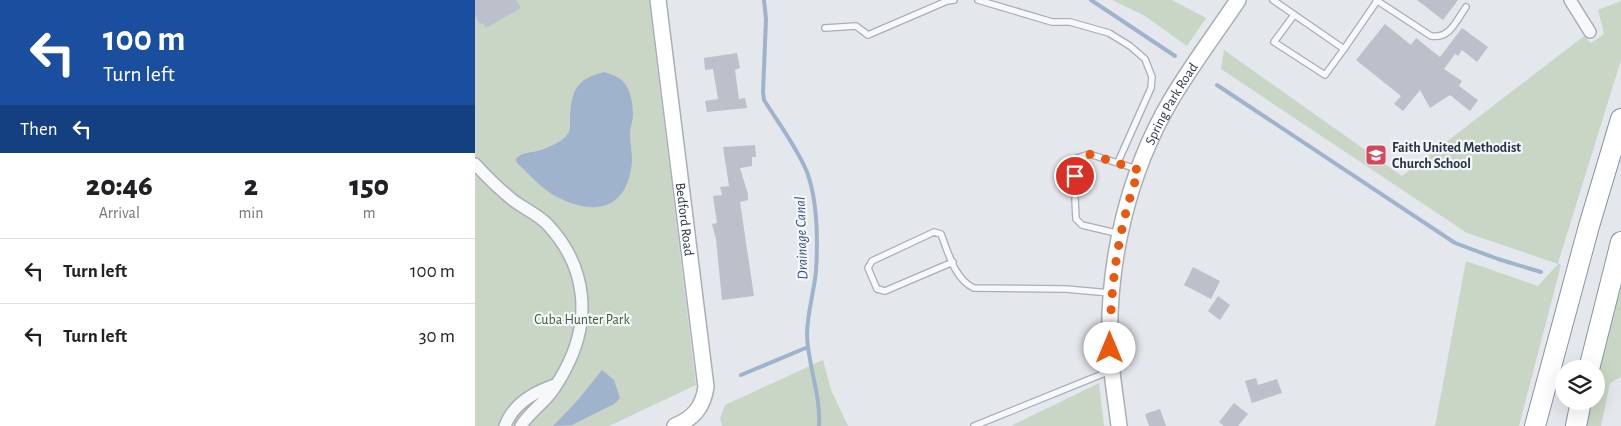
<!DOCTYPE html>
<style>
:root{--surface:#fff;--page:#f6f6f6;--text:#202124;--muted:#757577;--line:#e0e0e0}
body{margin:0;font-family:"Alegreya Sans",sans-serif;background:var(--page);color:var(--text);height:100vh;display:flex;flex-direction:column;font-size:19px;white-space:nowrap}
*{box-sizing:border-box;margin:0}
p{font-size:16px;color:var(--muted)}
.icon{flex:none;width:28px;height:28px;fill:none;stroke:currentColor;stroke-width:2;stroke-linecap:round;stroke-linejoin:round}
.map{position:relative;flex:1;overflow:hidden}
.drawer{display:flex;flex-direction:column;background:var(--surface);width:475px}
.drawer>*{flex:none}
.top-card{background:#1a4fa0;color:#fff;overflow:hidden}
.controls{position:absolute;left:1080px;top:360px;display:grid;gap:10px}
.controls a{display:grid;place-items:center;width:50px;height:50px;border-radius:50%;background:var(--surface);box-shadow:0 5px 20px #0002;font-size:25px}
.pin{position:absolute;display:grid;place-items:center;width:42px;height:42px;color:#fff;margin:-21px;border:2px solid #fff;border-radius:50%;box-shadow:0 1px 5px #0007}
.me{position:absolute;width:55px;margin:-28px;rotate:0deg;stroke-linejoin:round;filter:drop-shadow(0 0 4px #0008)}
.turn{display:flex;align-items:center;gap:18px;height:105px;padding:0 20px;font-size:22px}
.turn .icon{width:65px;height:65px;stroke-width:2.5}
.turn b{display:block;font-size:35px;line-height:42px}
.then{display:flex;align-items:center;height:48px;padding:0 20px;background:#0003;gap:10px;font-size:19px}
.eta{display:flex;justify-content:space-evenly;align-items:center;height:85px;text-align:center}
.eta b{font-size:30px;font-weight:800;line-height:35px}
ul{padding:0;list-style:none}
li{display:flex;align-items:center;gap:15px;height:65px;padding:0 20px;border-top:1px solid var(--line)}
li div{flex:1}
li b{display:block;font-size:19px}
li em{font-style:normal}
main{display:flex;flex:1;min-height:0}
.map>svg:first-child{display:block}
.green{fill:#c9d6c5}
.water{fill:#9fb4cc}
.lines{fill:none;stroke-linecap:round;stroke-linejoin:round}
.stream{stroke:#9fb4cc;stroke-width:4}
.building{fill:#bbc0ca}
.lane-casing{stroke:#a9aeb7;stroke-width:8}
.street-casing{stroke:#a9aeb7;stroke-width:14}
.secondary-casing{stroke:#a9aeb7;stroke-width:18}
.highway-casing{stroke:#8b94a3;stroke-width:22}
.lane{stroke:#f7f8fa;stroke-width:5.5}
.street{stroke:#f7f8fa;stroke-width:11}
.secondary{stroke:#fff;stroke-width:15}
.highway{stroke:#fff;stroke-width:20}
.route{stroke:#ea580c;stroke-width:9;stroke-dasharray:0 16.2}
.labels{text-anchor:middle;stroke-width:4.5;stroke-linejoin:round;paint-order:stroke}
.street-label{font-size:14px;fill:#2b3445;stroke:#f4f6f9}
.poi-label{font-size:14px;font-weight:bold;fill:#2b3445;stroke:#f4f6f9;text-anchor:start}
.park-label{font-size:14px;fill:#3f6138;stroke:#f4f6f9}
.water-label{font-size:15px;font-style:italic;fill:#34527a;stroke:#f4f6f9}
</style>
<main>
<section class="drawer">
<div class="top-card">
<div class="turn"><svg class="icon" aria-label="left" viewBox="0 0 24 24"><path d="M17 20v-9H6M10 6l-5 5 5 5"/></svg><div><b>100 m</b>Turn left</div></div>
<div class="then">Then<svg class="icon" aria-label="left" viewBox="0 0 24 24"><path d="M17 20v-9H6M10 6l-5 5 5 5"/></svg></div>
</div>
<div class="eta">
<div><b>20:46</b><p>Arrival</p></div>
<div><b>2</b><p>min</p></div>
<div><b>150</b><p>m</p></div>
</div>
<ul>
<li><svg class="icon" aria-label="left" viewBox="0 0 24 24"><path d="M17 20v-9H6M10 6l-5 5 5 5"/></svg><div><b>Turn left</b></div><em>100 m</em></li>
<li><svg class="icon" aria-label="left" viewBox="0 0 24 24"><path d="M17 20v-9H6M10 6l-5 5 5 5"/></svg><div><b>Turn left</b></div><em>30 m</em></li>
</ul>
</section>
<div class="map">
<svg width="1146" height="426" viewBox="0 0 1146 426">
<rect width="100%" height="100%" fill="#e4e7ec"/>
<g class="green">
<polygon points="0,0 174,0 221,385 134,426 0,426"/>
<polygon points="637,0 697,0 731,18 712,46 670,16"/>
<polygon points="1146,1 1146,60 1083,263 1086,265 1044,426 960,426 991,261 1063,286 1083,264 992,233 746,69 749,50 927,176 1109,36 1116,43 1129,34 1123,10"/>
<polygon points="1146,287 1146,377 1135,383 1126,426 1111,426 1116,401 1121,401 1121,374 1123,365"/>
<polygon points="348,360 356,390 373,426 247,426 245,418 250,405"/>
<polygon points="624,383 629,426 536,426"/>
</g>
<g class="water">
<path d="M129 72C138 75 146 77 151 85 156 92 158 106 158 115 158 121 155 127 155 134 155 143 157 151 157 161 153 210 120 217 80 196 66 188 54 174 42 163L41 159C46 152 57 153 66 150 74 147 87 142 92 135 96 130 95 125 95 120 96 92 100 79 129 72Z"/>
<polygon points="127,370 139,380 145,398 139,404 97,425 78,426 102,401"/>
</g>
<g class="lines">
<g class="stream">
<path d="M289 0 291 19 288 92 289 100C304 124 321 146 332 172 343 202 343 239 341 271 339 292 332 314 332 335 333 366 346 395 344 426"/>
<polyline points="616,0 700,56"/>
<polyline points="742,85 980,243 1023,259 1066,272"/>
<polyline points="266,375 333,347"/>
</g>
</g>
<g class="building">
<polygon points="0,0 41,0 46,8 11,28 8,23 5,24 0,16"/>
<polygon points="942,0 983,0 968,20"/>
<polygon points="910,24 936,45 941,38 965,57 987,28 1013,47 1002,62 987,50 983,56 980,54 969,69 987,81 984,86 1003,100 995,111 975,95 955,108 945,90 928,111 919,104 926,96 881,60"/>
<polygon points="262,53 265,68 260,70 264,99 270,98 272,108 232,112 230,101 243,99 238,69 230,70 229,58"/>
<polygon points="280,145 281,157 277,157 277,166 265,168 273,194 273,200 265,202 279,296 247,300 241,239 237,224 242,223 238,196 247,195 245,187 254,186 248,147"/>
<polygon points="718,267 745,281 736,299 709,285"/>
<polygon points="743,296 755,305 745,320 733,311"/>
<polygon points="781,378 783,385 802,379 807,393 777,403 770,381"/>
<polygon points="759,403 773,414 763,426 749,426 744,422"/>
<polygon points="685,409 691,426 674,426 670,414"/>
</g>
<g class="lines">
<g class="lane-casing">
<g id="lane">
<polyline points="503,0 577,22 595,22 634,33 655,46 670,59 677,77 676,88 643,162"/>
<polyline points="798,0 869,49 902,1"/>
<path d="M901 0 956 36C975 39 981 21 991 7"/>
<polyline points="819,15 799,42 850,75 869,49"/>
<polyline points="350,28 381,26 393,35 472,1 479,0"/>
<polyline points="600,188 599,165 602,158 614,154 662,169"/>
<polyline points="600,199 601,219 607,225 645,234"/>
<path d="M478 262 410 291 402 289 393 268 397 261 459 232 466 234C473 252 480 280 499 288L591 289 635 293"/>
<polyline points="499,426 635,371"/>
</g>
</g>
<g class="street-casing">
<g id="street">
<polyline points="1095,0 1115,32"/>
<path d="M0 164C12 177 25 190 39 201 50 209 64 215 73 225 112 267 117 320 90 370 87 376 78 391 74 395 65 406 53 414 46 426"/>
<path d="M30 426C38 404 59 392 80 385"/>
</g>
</g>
<g class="secondary-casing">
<g id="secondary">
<path id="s1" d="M183 0 231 387C228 407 219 418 200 426"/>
<path id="s2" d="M644 426C641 400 636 373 635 347 632 263 653 173 696 100 716 66 741 33 763 0"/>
</g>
</g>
<g class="highway-casing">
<g id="highway">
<polyline points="1114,369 1146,242"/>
<polyline points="1060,426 1114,226 1146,119"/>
<polyline points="1101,426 1106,401"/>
</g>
</g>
<use href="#lane" class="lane"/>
<use href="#street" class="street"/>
<use href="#secondary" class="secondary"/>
<use href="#highway" class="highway"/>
</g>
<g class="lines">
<path class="route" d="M600 176 599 165 602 158 614 154 664 170C643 228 635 286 635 348"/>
</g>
<defs>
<g id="school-square" transform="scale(1.125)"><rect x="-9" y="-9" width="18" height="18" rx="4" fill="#d1495b" stroke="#f4f6f9"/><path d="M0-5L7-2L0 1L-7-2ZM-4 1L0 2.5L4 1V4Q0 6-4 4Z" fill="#fff"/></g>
</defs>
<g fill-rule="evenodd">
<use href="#school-square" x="901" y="155"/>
</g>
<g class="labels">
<g class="street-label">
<text dy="5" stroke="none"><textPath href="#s2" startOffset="334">Spring Park Road</textPath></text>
<text dy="5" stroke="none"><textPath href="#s1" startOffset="221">Bedford Road</textPath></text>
</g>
<g class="poi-label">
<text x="917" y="152">Faith United Methodist<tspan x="917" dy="16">Church School</tspan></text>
</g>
<g class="park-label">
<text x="107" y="324">Cuba Hunter Park</text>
</g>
<g class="water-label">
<text transform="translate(326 238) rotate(-92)" y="5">Drainage Canal</text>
</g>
</g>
</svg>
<div class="controls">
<a><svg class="icon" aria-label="layers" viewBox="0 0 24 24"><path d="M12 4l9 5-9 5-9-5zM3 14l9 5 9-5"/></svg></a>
</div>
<div class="pin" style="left:600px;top:176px;background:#d93025"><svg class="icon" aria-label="arrive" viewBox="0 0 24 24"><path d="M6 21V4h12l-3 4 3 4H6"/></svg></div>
<svg class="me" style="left:635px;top:348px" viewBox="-20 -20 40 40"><circle r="19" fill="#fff"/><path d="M0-13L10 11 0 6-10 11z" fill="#ea580c"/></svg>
</div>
</main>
